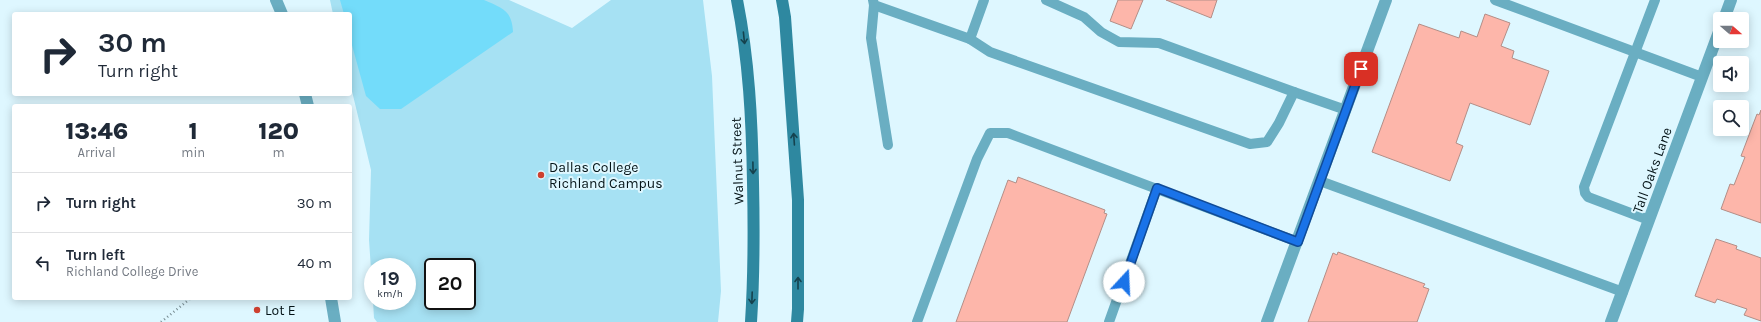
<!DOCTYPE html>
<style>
:root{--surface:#fff;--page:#f2f2f3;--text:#1f2937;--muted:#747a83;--line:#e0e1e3}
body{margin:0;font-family:Karla,sans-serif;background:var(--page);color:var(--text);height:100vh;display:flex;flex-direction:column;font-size:15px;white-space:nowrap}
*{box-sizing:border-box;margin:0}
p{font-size:13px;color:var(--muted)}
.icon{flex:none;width:22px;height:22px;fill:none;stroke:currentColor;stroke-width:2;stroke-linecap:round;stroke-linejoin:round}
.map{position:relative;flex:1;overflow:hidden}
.details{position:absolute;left:12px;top:104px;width:340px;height:196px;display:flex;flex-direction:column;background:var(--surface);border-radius:4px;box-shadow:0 2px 10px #0003}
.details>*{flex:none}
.top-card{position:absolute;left:12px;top:12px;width:340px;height:84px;border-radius:4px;box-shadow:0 2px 10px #0003;background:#fff;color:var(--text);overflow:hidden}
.needle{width:26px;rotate:110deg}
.tools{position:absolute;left:1713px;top:12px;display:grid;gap:8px}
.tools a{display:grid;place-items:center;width:36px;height:36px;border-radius:4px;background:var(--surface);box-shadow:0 2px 10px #0003;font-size:20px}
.speed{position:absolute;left:364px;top:258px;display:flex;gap:8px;font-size:20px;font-weight:700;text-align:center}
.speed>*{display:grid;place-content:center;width:52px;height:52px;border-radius:50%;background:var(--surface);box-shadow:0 2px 10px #0003;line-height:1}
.speed small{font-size:10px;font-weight:400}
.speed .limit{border:2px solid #111;border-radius:6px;background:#fff;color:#111}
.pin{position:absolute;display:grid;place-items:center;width:34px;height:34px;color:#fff;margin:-17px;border-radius:8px;box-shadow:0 2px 6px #0006}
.me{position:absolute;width:44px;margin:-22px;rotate:20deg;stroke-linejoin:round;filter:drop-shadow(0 0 3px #0008)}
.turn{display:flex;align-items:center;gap:14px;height:84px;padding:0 20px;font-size:18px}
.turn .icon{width:52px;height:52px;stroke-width:2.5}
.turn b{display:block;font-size:28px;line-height:34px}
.eta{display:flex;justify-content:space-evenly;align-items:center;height:68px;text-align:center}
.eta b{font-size:24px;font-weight:800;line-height:28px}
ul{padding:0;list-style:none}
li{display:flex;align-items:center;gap:12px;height:60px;padding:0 20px;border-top:1px solid var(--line)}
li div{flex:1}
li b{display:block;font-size:15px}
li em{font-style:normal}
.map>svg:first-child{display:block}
.green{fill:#a6e1f3;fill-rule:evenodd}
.water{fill:#73dcfa}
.building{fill:#fdb6aa;stroke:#b38e87}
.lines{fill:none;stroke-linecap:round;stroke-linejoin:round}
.path{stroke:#778b91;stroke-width:2.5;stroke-dasharray:1 3;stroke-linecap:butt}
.lane{stroke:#6aaec2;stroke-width:10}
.street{stroke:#6aaec2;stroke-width:12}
.secondary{stroke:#2e88a0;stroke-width:12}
.oneway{stroke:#15424e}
.route-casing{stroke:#114b97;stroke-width:10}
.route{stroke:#1a73e8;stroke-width:7}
.poi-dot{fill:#ce4130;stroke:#def7ff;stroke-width:1.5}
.labels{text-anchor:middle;stroke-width:4;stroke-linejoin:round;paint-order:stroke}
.street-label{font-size:14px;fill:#041317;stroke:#def7ff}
.poi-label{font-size:14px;fill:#041317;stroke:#def7ff;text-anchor:start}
</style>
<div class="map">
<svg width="1761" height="322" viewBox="0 0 1761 322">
<rect width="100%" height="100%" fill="#def7ff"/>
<path class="green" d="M330 0H509L572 28 611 0H703L712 76 721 291 718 322H377L374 318 373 301H407V267H373V299L369 240 371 170 350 83V14H333ZM433 267H467V301H433Z"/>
<path class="water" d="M340 0H484C502 8 512 10 513 32L401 109H380L366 96 350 38V14H344Z"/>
<g class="building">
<polygon points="1118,0 1143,0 1131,29 1110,21"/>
<polygon points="1166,0 1217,0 1211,18"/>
<polygon points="1485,14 1510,23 1501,46 1514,51 1512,58 1549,71 1530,125 1470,103 1456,143 1463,146 1450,181 1372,152 1419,24 1459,38 1461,31 1477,37"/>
<polygon points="1761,110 1761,223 1721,209 1730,184 1734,185 1745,157 1741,156 1757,114 1759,115"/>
<polygon points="1018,177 1105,210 1104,213 1107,214 1067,322 956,322 1008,180 1016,183"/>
<polygon points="1716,239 1737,246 1736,249 1761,258 1761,321 1744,315 1747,309 1717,299 1715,303 1695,296"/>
<polygon points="1338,252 1425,284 1423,287 1429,289 1417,322 1308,322 1333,253 1337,255"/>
</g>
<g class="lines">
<polyline class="path" points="161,322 191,298"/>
<g class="lane">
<polyline points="873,0 874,5 970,39"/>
<polyline points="984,0 970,39 990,52 1250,144 1267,142 1279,123 1294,92 1346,110"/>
<polyline points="1046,0 1084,17 1101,32 1119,42 1159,43 1294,92"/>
<polyline points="1495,0 1702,77"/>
<polyline points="874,5 871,38 888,145"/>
<polyline points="1320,181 1623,292"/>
<polyline points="1649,220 1588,197 1585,193 1584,187 1655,0"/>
<polyline points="917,322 977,159 990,133 1008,133 1298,242"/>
<polyline points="1109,322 1157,188"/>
</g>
<g class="street">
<polyline points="276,0 282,14"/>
<polyline points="1724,19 1731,0"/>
<polyline points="305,94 308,106"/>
<polyline points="331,298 335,322"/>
<polyline points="1267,322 1386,0"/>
<polyline points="1611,322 1720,29"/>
</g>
<g class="secondary">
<path d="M737 0C749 60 752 121 753 182 754 228 754 276 751 322"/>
<polyline points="782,0 785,17 798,200 798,309 797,322"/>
</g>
</g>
<defs><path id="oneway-shaft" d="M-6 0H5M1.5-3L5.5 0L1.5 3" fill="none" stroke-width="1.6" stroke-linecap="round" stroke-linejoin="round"/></defs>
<g class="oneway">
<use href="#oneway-shaft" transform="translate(744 38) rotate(84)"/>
<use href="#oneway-shaft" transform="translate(794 139) rotate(-94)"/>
<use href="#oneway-shaft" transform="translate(753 168) rotate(89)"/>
<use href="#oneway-shaft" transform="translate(798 283) rotate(-90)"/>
<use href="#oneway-shaft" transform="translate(752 298) rotate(92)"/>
</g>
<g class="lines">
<g class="route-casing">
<polyline id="route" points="1124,282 1157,188 1298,242 1361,69"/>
</g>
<use href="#route" class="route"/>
</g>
<g class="poi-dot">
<circle cx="541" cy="175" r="4"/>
<circle cx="257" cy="310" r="4"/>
</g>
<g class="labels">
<g class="street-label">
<text transform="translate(737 161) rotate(-92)" y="5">Walnut Street</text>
<text transform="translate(1652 170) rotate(-70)" y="5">Tall Oaks Lane</text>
</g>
<g class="poi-label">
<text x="549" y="172">Dallas College<tspan x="549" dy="16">Richland Campus</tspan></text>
<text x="265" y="315">Lot E</text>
</g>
</g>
</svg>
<div class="tools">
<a><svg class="needle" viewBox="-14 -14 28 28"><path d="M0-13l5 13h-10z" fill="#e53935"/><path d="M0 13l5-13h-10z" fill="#747a83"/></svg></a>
<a><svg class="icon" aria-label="sound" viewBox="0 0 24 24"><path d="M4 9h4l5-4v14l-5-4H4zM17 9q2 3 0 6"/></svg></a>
<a><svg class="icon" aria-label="search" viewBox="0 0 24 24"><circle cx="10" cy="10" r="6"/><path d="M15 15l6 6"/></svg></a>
</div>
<div class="speed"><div>19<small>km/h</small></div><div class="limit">20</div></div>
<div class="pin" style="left:1361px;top:69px;background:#d93025"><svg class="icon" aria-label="arrive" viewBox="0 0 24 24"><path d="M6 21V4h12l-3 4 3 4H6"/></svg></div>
<svg class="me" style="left:1124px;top:282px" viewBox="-20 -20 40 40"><circle r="19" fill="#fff"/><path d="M0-13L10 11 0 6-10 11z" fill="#1a73e8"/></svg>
<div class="top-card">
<div class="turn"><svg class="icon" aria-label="right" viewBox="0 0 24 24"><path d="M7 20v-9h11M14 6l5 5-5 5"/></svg><div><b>30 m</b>Turn right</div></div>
</div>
<section class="details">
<div class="eta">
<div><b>13:46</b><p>Arrival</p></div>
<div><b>1</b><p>min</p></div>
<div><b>120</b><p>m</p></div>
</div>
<ul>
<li><svg class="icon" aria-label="right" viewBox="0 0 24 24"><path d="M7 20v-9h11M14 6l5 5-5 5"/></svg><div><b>Turn right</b></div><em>30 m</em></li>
<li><svg class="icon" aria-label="left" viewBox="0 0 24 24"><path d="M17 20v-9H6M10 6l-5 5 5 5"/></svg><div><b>Turn left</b><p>Richland College Drive</p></div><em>40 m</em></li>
</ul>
</section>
</div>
